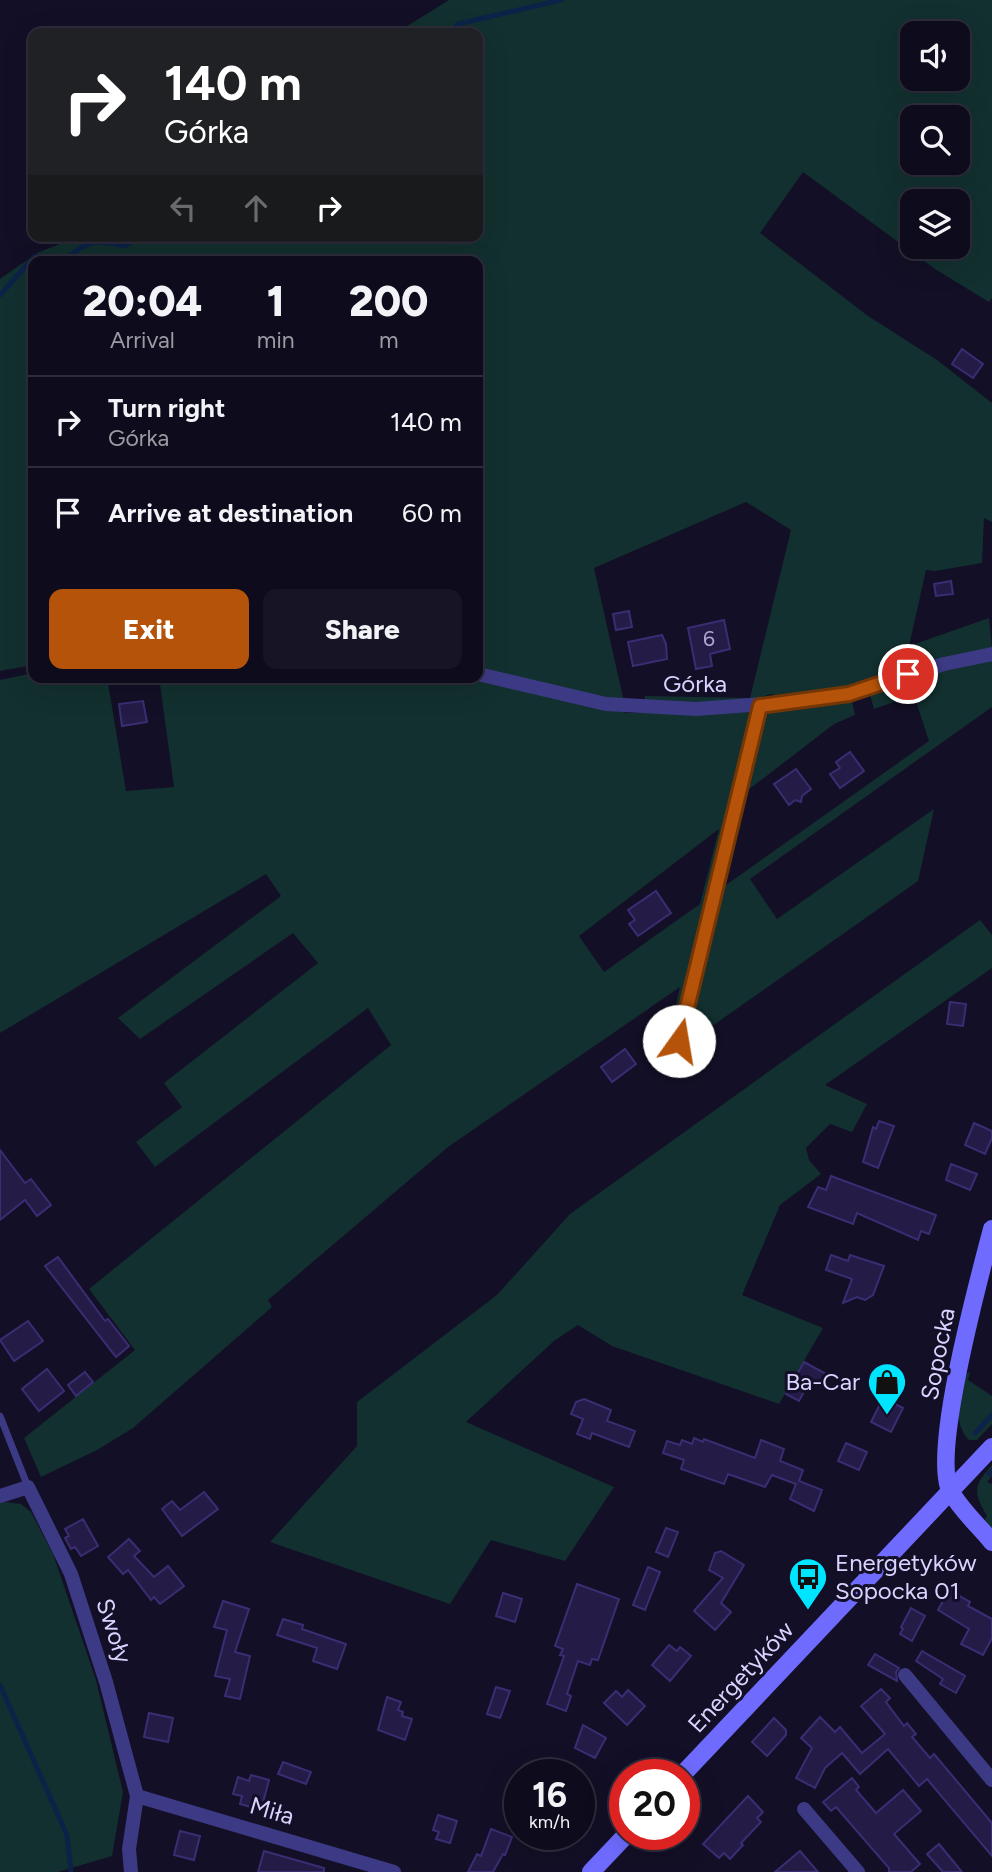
<!DOCTYPE html>
<meta charset="utf-8">
<style>
:root{--surface:#0e0b1c;--page:#171425;--text:#f1f3f6;--muted:#9b9ba3;--line:#2e2b3b;--accent:#b45309}
body{margin:0;font-family:Figtree,sans-serif;background:var(--page);color:var(--text);height:100vh;display:flex;flex-direction:column;font-size:26px;white-space:nowrap}
*{box-sizing:border-box;margin:0}
p{font-size:23px;color:var(--muted)}
.icon{flex:none;width:38px;height:38px;fill:none;stroke:currentColor;stroke-width:2;stroke-linecap:round;stroke-linejoin:round}
.map{position:relative;flex:1;overflow:hidden}
.details{position:absolute;left:28px;top:256px;width:455px;height:427px;display:flex;flex-direction:column;background:var(--surface);border-radius:14px;box-shadow:0 7px 28px #0002,0 0 0 2px var(--line)}
.details>*{flex:none}
.guide{position:absolute;left:28px;top:28px;width:455px;height:214px;border-radius:14px;box-shadow:0 7px 28px #0002,0 0 0 2px var(--line);background:#202124;color:#fff;overflow:hidden}
.controls{position:absolute;left:900px;top:21px;display:grid;gap:14px}
.controls a{display:grid;place-items:center;width:70px;height:70px;border-radius:14px;background:var(--surface);box-shadow:0 7px 28px #0002,0 0 0 2px var(--line);font-size:35px}
.speed{position:absolute;left:504px;top:1759px;display:flex;gap:14px;font-size:35px;font-weight:700;text-align:center}
.speed>*{display:grid;place-content:center;width:91px;height:91px;border-radius:50%;background:var(--surface);box-shadow:0 7px 28px #0002,0 0 0 2px var(--line);line-height:1}
.speed small{font-size:18px;font-weight:400}
.speed .limit{border:10px solid #d22;background:#fff;color:#111}
.pin{position:absolute;display:grid;place-items:center;width:60px;height:60px;color:#fff;margin:-30px;border:4px solid #fff;border-radius:50%;box-shadow:0 2px 7px #0007}
.me{position:absolute;width:77px;margin:-38px;rotate:13deg;stroke-linejoin:round;filter:drop-shadow(0 0 5px #0008)}
.turn{display:flex;align-items:center;gap:24px;height:147px;padding:0 21px;font-size:32px}
.turn .icon{width:91px;height:91px;stroke-width:2.5}
.turn b{display:block;font-size:49px;line-height:60px}
.lanes{display:flex;align-items:center;height:66px;padding:0 21px;background:#0003;justify-content:center;gap:35px;direction:ltr}
.lanes .off{opacity:.35}
.eta{display:flex;justify-content:space-evenly;align-items:center;height:119px;text-align:center}
.eta b{font-size:42px;font-weight:800;line-height:49px}
.button{display:flex;gap:14px;margin-top:auto;padding:14px 21px}
.button a{flex:1;height:80px;border-radius:14px;background:var(--accent);color:#fff;font-size:28px;font-weight:800;line-height:80px;text-align:center}
.button a+a{background:var(--page);color:var(--text)}
ul{padding:0;list-style:none}
li{display:flex;align-items:center;gap:21px;height:91px;padding:0 21px;border-top:2px solid var(--line)}
li div{flex:1}
li b{display:block;font-size:26px}
li em{font-style:normal}
.map>svg:first-child{display:block}
.green{fill:#12302f;fill-rule:evenodd}
.lines{fill:none;stroke-linecap:round;stroke-linejoin:round}
.stream{stroke:#0c2248;stroke-width:5}
.building{fill:#241b47;stroke:#3b2d73;stroke-width:2}
.lane{stroke:#3d3a85;stroke-width:7}
.street{stroke:#3d3a85;stroke-width:14}
.secondary{stroke:#6f6bff;stroke-width:18}
.route-casing{stroke:#753606;stroke-width:18}
.route{stroke:#b45309;stroke-width:12}
.labels{text-anchor:middle;stroke-width:6;stroke-linejoin:round;paint-order:stroke}
.number-label{font-size:21px;fill:#aca6d1}
.street-label{font-size:24px;fill:#d9d4ff;stroke:#130f26}
.poi-label{font-size:24px;fill:#d9d4ff;stroke:#130f26;text-anchor:end}
</style>
<div class="map">
<svg width="992" height="1872" viewBox="0 0 992 1872">
<rect width="100%" height="100%" fill="#130f26"/>
<g class="green">
<path d="M449 0H992V298L989 302 935 269 803 172 760 233 868 316 937 360 992 403V522L984 518 982 563 935 571 926 570 909 646 989 618 992 648 839 692 786 698 771 694 749 701 644 704 645 696 750 698 791 530 746 502 594 568 624 702 615 710 627 713 752 712V722L673 1053 663 1059 680 987 448 1147 268 1300 272 1307 133 1428 97 1450 41 1477 24 1438 135 1350 89 1289 391 1045 368 1008 155 1167 136 1142 182 1107 164 1083 318 963 293 933 140 1039 118 1018 281 896 266 874 0 1033V680L33 673V677H107L126 791 174 787 159 677H478V261H151L150 254 124 257 114 261H33V665L0 671V279L37 253 80 236H478V33H396ZM912 33H957V79H912ZM912 117H957V163H912ZM912 201H957V247H912ZM719 829 700 904 604 972 579 936Z"/>
<polygon points="992,658 992,707 750,879 777,919 934,809 918,881 681,1048 740,809 743,810 726,885 929,741 914,695 874,709 869,691"/>
<polygon points="851,696 855,715 834,724 743,794 762,718 769,708"/>
<polygon points="980,920 992,935 992,968 825,1085 867,1104 852,1132 830,1124 806,1148 809,1160 821,1174 780,1205 742,1295 823,1328 779,1404 612,1346 578,1325 554,1341 466,1422 614,1487 565,1561 491,1540 450,1604 270,1542 357,1446 357,1402 497,1295 570,1214"/>
<path d="M970 1372 968 1380 992 1396V1424L977 1440H969C951 1421 961 1397 966 1374Z"/>
<path d="M992 1465V1476L987 1482 992 1484V1531L984 1521 987 1516C973 1492 973 1486 992 1465Z"/>
<polygon points="6,1502 21,1504 31,1512 53,1554 96,1680 123,1792 112,1856 58,1872 0,1872 0,1503"/>
</g>
<g class="lines">
<g class="stream">
<polyline points="452,33 458,24 561,0"/>
<path d="M63 261C86 242 94 238 124 246L141 236"/>
<polyline points="0,295 34,257 46,256 61,261"/>
<polyline points="975,1433 992,1415"/>
<polyline points="989,1474 992,1471"/>
<polyline points="0,1685 67,1835 71,1872"/>
</g>
</g>
<g class="building">
<polygon points="962,349 983,364 973,378 952,364"/>
<polygon points="951,581 953,594 936,596 934,584"/>
<polygon points="629,611 632,627 616,630 613,614"/>
<polygon points="724,620 730,649 710,654 712,666 696,669 688,628"/>
<polygon points="662,635 666,644 667,659 633,666 628,642"/>
<polygon points="143,701 147,722 122,726 119,704"/>
<polygon points="850,752 864,771 840,788 830,774 840,768 836,762"/>
<polygon points="796,769 811,789 802,796 801,802 795,800 789,805 774,784"/>
<polygon points="656,891 671,913 638,936 629,924 635,920 628,910"/>
<polygon points="950,1002 966,1004 963,1026 947,1024"/>
<polygon points="625,1049 636,1064 612,1082 601,1067"/>
<polygon points="879,1121 894,1126 878,1168 863,1162 873,1127 876,1129"/>
<polygon points="974,1123 992,1131 992,1138 985,1154 965,1145"/>
<polygon points="0,1150 25,1183 31,1179 51,1205 37,1216 25,1200 0,1220"/>
<polygon points="951,1164 977,1174 970,1190 946,1180"/>
<polygon points="831,1176 936,1215 929,1234 921,1231 918,1240 857,1213 853,1224 808,1207 818,1187 826,1190"/>
<polygon points="831,1255 848,1261 850,1255 884,1266 873,1295 865,1300 857,1297 843,1303 852,1279 826,1270"/>
<polygon points="58,1257 105,1321 108,1319 129,1346 116,1357 45,1266"/>
<polygon points="28,1321 43,1341 14,1361 0,1340"/>
<polygon points="804,1362 826,1374 819,1386 810,1381 799,1401 786,1394"/>
<polygon points="47,1369 64,1391 39,1411 22,1389"/>
<polygon points="85,1372 93,1382 76,1396 68,1385"/>
<polygon points="883,1398 903,1408 891,1432 871,1422"/>
<polygon points="584,1399 611,1410 607,1421 635,1431 629,1447 592,1433 590,1439 577,1434 583,1419 571,1414 576,1402"/>
<polygon points="694,1438 703,1442 704,1439 755,1458 761,1440 784,1449 780,1461 803,1470 799,1481 822,1490 814,1511 790,1499 796,1484 772,1475 765,1487 728,1474 724,1484 681,1469 684,1460 663,1453 667,1441 680,1445 682,1440 692,1444"/>
<polygon points="846,1443 867,1452 859,1470 838,1461"/>
<polygon points="204,1492 218,1509 182,1536 162,1509 172,1501 180,1510"/>
<polygon points="83,1519 98,1546 81,1556 75,1547 71,1549 65,1538 69,1536 65,1529"/>
<polygon points="666,1528 678,1532 668,1557 656,1552"/>
<polygon points="129,1539 140,1551 134,1556 154,1577 168,1566 184,1586 160,1604 154,1597 151,1600 128,1570 123,1574 108,1557"/>
<polygon points="721,1551 744,1565 721,1603 731,1612 715,1630 694,1611 723,1578 709,1570 715,1553"/>
<polygon points="648,1567 660,1572 645,1610 633,1605"/>
<polygon points="577,1584 619,1599 598,1660 592,1659 590,1665 578,1661 567,1694 571,1696 566,1711 547,1704 564,1656 560,1655 563,1649 555,1646"/>
<polygon points="949,1590 970,1602 968,1606 992,1619 992,1638 983,1655 961,1644 969,1629 938,1610"/>
<polygon points="503,1593 522,1599 515,1622 496,1616"/>
<polygon points="223,1601 249,1609 235,1652 250,1656 240,1699 225,1696 230,1679 215,1676 227,1630 214,1627"/>
<polygon points="911,1608 925,1616 912,1641 900,1634 903,1629 901,1627"/>
<polygon points="283,1619 303,1625 302,1629 346,1644 337,1669 313,1661 317,1648 277,1635"/>
<polygon points="669,1645 677,1651 680,1647 691,1656 670,1681 652,1665"/>
<polygon points="922,1651 965,1676 956,1693 940,1684 943,1679 916,1661"/>
<polygon points="875,1654 899,1668 896,1672 897,1681 868,1665"/>
<polygon points="496,1687 510,1691 500,1718 487,1714"/>
<polygon points="881,1689 890,1698 886,1702 904,1726 907,1723 916,1734 912,1737 930,1758 934,1754 992,1823 992,1856 927,1779 919,1786 888,1749 860,1774 842,1753 825,1768 815,1788 796,1778 812,1748 801,1738 820,1717 835,1732 840,1727 862,1753 885,1734 861,1706"/>
<polygon points="628,1690 645,1706 627,1725 604,1703 616,1691 622,1697"/>
<polygon points="387,1697 401,1702 398,1710 403,1712 402,1716 412,1719 405,1740 378,1730"/>
<polygon points="149,1713 173,1718 168,1742 144,1737"/>
<polygon points="774,1718 786,1730 786,1735 767,1756 752,1742"/>
<polygon points="583,1725 606,1738 595,1758 575,1748"/>
<polygon points="283,1762 311,1772 306,1784 278,1774"/>
<polygon points="251,1775 269,1780 261,1810 240,1804 242,1796 233,1794 238,1777 249,1781"/>
<polygon points="852,1778 859,1787 856,1790 876,1813 903,1790 921,1811 894,1834 920,1864 911,1872 889,1872 889,1868 836,1807 831,1811 823,1802"/>
<polygon points="748,1796 763,1812 757,1818 761,1822 741,1843 743,1845 730,1859 724,1853 719,1858 703,1844"/>
<polygon points="438,1815 457,1821 450,1843 436,1839 439,1832 433,1830"/>
<polygon points="491,1829 512,1837 505,1855 503,1854 493,1872 468,1872 477,1854 481,1856"/>
<polygon points="180,1831 200,1836 194,1860 174,1855"/>
<polygon points="939,1844 962,1872 943,1872 927,1854"/>
<polygon points="264,1851 324,1868 324,1872 258,1872"/>
<polygon points="800,1851 818,1872 775,1872"/>
</g>
<g class="lines">
<g class="lane">
<polyline points="679,1041 760,706"/>
<polyline points="0,1416 28,1487"/>
</g>
<g class="street">
<polyline points="478,674 606,704 696,709 820,700 849,694 944,664 992,654"/>
<polyline points="0,1496 28,1487 71,1574 106,1682 137,1796 129,1849 131,1872"/>
<polyline points="905,1675 992,1780"/>
<polyline points="137,1796 394,1872"/>
<polyline points="804,1809 858,1872"/>
</g>
<g class="secondary">
<path d="M992 1229C980 1275 930 1456 951 1492 961 1510 979 1526 992 1542"/>
<polyline points="683,1774 992,1447"/>
<polyline points="591,1872 627,1834"/>
</g>
</g>
<g class="lines">
<g class="route-casing">
<polyline id="route" points="679,1041 760,706 849,694 908,674"/>
</g>
<use href="#route" class="route"/>
</g>
<defs>
<g id="shop-pin" transform="scale(2.0125)"><path d="M0 17L-7.5 6A9.5 9.5 0 1 1 7.5 6Z" fill="#00e5ff" stroke="#130f26"/><path d="M-5-2.5h2.3a2.7 3.5 0 0 1 5.4 0H5L5.5 6h-11ZM-1.5-2.5h3a1.5 2.3 0 0 0-3 0Z" fill="#111"/></g>
<g id="bus-pin" transform="scale(2.0125)"><path d="M0 17L-7.5 6A9.5 9.5 0 1 1 7.5 6Z" fill="#00e5ff" stroke="#130f26"/><path d="M-5-6H5V4H4V6H2V4H-2V6H-4V4H-5ZM-3.5-4V0h7V-4ZM-3.5 1.2v1.5H-2V1.2ZM2 1.2v1.5H3.5V1.2Z" fill="#111"/></g>
</defs>
<g fill-rule="evenodd">
<use href="#shop-pin" x="887" y="1382"/>
<use href="#bus-pin" x="808" y="1577"/>
</g>
<g class="labels">
<g class="number-label">
<text x="709" y="646">6</text>
</g>
<g class="street-label">
<text x="695" y="692">Górka</text>
<text transform="translate(938 1354) rotate(-79)" y="8">Sopocka</text>
<text transform="translate(114 1631) rotate(72)" y="8">Swoły</text>
<text transform="translate(741 1677) rotate(-47)" y="8">Energetyków</text>
<text transform="translate(272 1811) rotate(16)" y="8">Miła</text>
</g>
<g class="poi-label">
<text x="860" y="1390">Ba-Car</text>
<text x="835" y="1571" text-anchor="start">Energetyków<tspan x="835" dy="28">Sopocka 01</tspan></text>
</g>
</g>
</svg>
<div class="controls">
<a><svg class="icon" aria-label="sound" viewBox="0 0 24 24"><path d="M4 9h4l5-4v14l-5-4H4zM17 9q2 3 0 6"/></svg></a>
<a><svg class="icon" aria-label="search" viewBox="0 0 24 24"><circle cx="10" cy="10" r="6"/><path d="M15 15l6 6"/></svg></a>
<a><svg class="icon" aria-label="layers" viewBox="0 0 24 24"><path d="M12 4l9 5-9 5-9-5zM3 14l9 5 9-5"/></svg></a>
</div>
<div class="speed"><div>16<small>km/h</small></div><div class="limit">20</div></div>
<div class="pin" style="left:908px;top:674px;background:#d93025"><svg class="icon" aria-label="arrive" viewBox="0 0 24 24"><path d="M6 21V4h12l-3 4 3 4H6"/></svg></div>
<svg class="me" style="left:679px;top:1041px" viewBox="-20 -20 40 40"><circle r="19" fill="#fff"/><path d="M0-13L10 11 0 6-10 11z" fill="#b45309"/></svg>
<div class="guide">
<div class="turn"><svg class="icon" aria-label="right" viewBox="0 0 24 24"><path d="M7 20v-9h11M14 6l5 5-5 5"/></svg><div><b>140 m</b>Górka</div></div>
<div class="lanes"><svg class="icon off" aria-label="left" viewBox="0 0 24 24"><path d="M17 20v-9H6M10 6l-5 5 5 5"/></svg><svg class="icon off" aria-label="ahead" viewBox="0 0 24 24"><path d="M12 20V5M6 11l6-6 6 6"/></svg><svg class="icon" aria-label="right" viewBox="0 0 24 24"><path d="M7 20v-9h11M14 6l5 5-5 5"/></svg></div>
</div>
<section class="details">
<div class="eta">
<div><b>20:04</b><p>Arrival</p></div>
<div><b>1</b><p>min</p></div>
<div><b>200</b><p>m</p></div>
</div>
<ul>
<li><svg class="icon" aria-label="right" viewBox="0 0 24 24"><path d="M7 20v-9h11M14 6l5 5-5 5"/></svg><div><b>Turn right</b><p>Górka</p></div><em>140 m</em></li>
<li><svg class="icon" aria-label="arrive" viewBox="0 0 24 24"><path d="M6 21V4h12l-3 4 3 4H6"/></svg><div><b>Arrive at destination</b></div><em>60 m</em></li>
</ul>
<div class="button"><a>Exit</a><a>Share</a></div>
</section>
</div>
